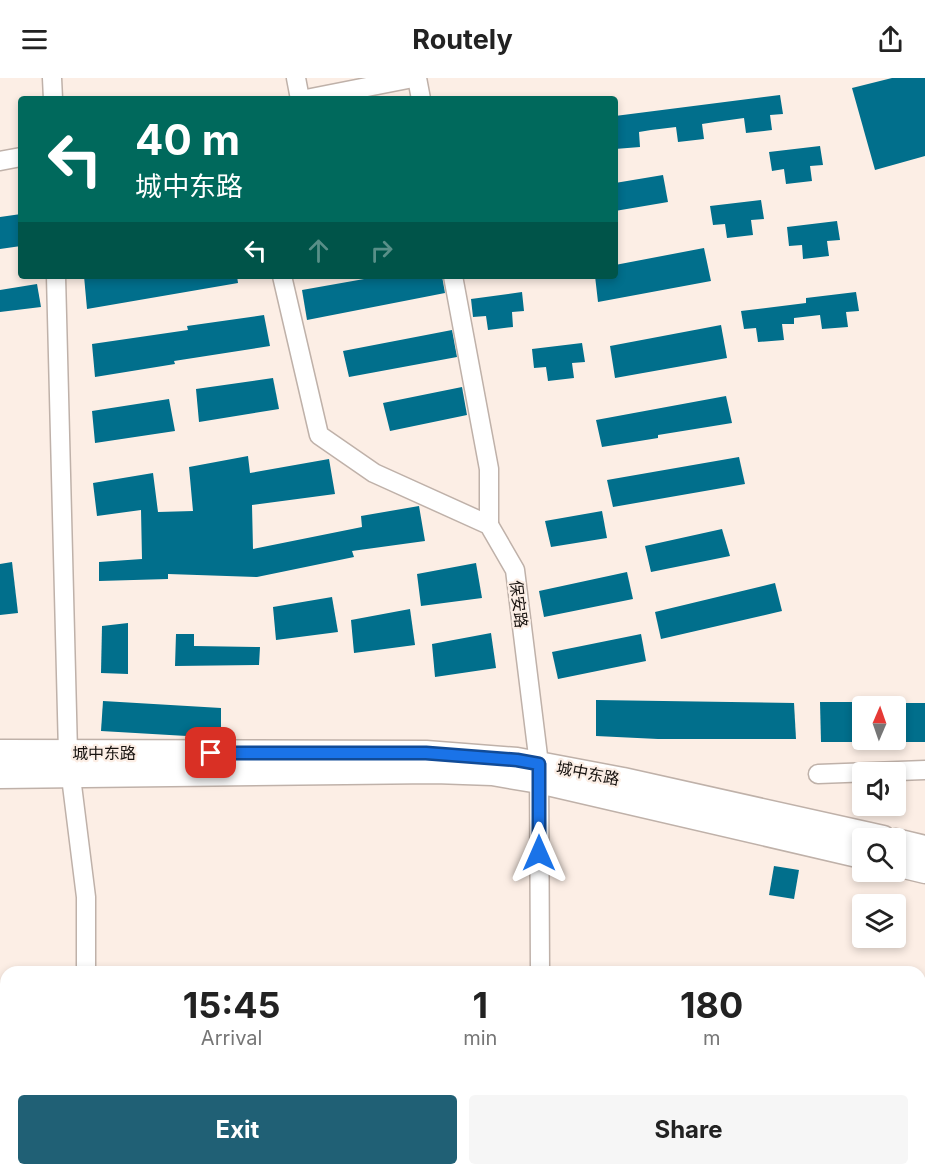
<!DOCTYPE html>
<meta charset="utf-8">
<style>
:root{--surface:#fff;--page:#f6f6f6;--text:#222;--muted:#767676;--accent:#206075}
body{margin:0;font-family:Inter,"Noto Sans SC",sans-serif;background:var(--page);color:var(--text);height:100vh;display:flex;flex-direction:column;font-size:22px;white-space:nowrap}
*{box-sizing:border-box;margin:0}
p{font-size:20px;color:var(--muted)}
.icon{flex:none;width:33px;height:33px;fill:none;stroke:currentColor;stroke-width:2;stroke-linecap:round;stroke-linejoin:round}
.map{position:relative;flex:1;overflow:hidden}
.side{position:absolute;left:0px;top:888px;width:926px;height:210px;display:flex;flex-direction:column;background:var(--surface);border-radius:18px 18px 0 0;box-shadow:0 3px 9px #0003}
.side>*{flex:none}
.hud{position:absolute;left:18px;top:18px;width:600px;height:183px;border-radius:6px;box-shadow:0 3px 9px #0003;background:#00695c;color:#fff;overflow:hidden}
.needle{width:39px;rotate:2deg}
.tools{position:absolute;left:852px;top:618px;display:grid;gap:12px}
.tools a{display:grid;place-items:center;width:54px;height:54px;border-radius:6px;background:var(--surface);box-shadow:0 3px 9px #0003;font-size:30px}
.pin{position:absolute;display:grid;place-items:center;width:51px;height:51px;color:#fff;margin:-26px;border-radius:12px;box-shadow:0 3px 9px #0006}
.me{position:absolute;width:66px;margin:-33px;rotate:0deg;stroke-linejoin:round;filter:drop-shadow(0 0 4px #0008)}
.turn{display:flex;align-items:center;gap:21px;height:126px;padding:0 18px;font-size:27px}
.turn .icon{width:78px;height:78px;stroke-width:2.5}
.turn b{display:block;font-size:42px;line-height:51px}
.lanes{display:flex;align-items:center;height:57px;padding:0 18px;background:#0003;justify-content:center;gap:30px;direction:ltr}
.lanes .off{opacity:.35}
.eta{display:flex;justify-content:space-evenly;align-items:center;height:102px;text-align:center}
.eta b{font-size:36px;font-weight:700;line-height:42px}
.action{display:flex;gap:12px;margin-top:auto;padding:12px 18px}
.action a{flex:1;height:69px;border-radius:6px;background:var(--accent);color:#fff;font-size:24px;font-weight:700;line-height:69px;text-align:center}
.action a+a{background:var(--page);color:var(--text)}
header{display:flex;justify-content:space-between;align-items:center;height:78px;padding:0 18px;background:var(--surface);font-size:27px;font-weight:700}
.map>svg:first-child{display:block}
.building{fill:#016f8c}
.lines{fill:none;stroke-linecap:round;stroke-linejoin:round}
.minor-casing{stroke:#bfb1a9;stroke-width:21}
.major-casing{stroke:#bfb1a9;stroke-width:27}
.minor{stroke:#fff;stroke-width:18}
.major{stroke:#fff;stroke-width:24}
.route-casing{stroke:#114b97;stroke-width:15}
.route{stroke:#1a73e8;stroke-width:10}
.labels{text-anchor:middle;stroke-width:4.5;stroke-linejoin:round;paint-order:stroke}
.street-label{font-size:16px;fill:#181310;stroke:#fceee5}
</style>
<header><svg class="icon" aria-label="menu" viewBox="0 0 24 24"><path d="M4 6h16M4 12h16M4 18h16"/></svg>Routely<svg class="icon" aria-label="share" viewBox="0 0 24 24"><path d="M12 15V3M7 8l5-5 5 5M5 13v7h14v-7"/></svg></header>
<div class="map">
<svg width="925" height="1098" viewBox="0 0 925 1098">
<rect width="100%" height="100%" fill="#fceee5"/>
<g class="building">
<polygon points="892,0 925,0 925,78 875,92 852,10"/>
<polygon points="780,17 783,36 770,37 772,52 746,55 744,40 715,44 702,46 704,61 678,64 676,49 651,52 639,54 640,69 615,71 615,38"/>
<polygon points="820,68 823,87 810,88 812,103 786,106 784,91 772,93 769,74"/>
<polygon points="663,97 668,124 615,133 615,105"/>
<polygon points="761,122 764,141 751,142 753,157 727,160 725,146 713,147 710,128"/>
<polygon points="21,136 21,168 0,171 0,139"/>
<polygon points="837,143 840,162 827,163 829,178 803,181 802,167 789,168 787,149"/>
<polygon points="704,170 711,203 598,224 595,198 615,198 615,187"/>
<polygon points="84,198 237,198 238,205 87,231"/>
<polygon points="381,198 442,198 445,215 307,242 302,212"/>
<polygon points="37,206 41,229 0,234 0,212"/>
<polygon points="522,214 524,233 512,234 513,249 488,252 486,238 473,239 471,221"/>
<polygon points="856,214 859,233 846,234 848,249 822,251 820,237 794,240 794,246 782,246 784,262 758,264 756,250 744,251 741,233 806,225 806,220"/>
<polygon points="264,237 270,268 174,283 175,286 95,299 92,266 188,252 187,248"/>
<polygon points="721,247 727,280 615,300 610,268"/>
<polygon points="452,252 457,279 349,299 343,273"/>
<polygon points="582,265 585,284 572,285 574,300 548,303 546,289 534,290 532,271"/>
<polygon points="273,300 279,331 199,344 196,311"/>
<polygon points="462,309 467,337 390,353 383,325"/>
<polygon points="726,318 732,345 658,357 658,360 602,369 596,342"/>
<polygon points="169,321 175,353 95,365 92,333"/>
<polygon points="248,378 250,395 329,381 335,416 252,427 253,471 362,449 361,438 419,428 425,463 352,473 354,479 257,499 168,496 168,501 99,503 99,484 142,481 141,432 97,438 93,405 153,395 158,434 193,433 189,389"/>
<polygon points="739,379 745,406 613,429 607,402"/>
<polygon points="602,433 607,460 551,469 545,443"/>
<polygon points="722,451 730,478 651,494 645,468"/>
<polygon points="12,484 18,535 0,537 0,486"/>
<polygon points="476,485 482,520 421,528 417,496"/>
<polygon points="627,494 633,521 544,539 539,513"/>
<polygon points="775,505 782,533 661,561 655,534"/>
<polygon points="332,519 338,554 276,562 273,529"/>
<polygon points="410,531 415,567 354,575 351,542"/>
<polygon points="128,545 128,596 101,595 102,548"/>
<polygon points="491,555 496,590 435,599 432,566"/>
<polygon points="176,556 194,556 194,568 260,569 259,587 175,588"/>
<polygon points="641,556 646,583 558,601 552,574"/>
<polygon points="596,622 794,625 796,661 658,661 596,658"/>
<polygon points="103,623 221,630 221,660 101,653"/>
<polygon points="820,624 862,624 862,664 821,664"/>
<rect x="896" y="625" width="29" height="39"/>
<polygon points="774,788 799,792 794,821 769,817"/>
</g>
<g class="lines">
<g class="minor-casing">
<g id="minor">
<polyline points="52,0 53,21"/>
<polyline points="296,0 300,21"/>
<polyline points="417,0 421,21"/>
<polyline points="306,21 413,0"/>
<polyline points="0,83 21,79"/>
<polyline points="56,198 68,675 86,819 86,894"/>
<polyline points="282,198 319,357 374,395 489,447 515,492 539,686 540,894"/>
<polyline points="453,198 489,391 489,447"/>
<polyline points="818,696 925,692"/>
<polyline points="90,1092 90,1098"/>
<polyline points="542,1092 542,1098"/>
</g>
</g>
<g class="major-casing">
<g id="major">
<polyline points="0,674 426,675 517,682 623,702 883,760"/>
<polyline points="0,698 435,693 492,695 539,703 862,778"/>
<polyline points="896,763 925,770"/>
<polyline points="896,786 925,793"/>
</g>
</g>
<use href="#minor" class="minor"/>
<use href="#major" class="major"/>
</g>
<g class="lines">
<g class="route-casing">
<polyline id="route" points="211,675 426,675 517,682 539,686 539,775"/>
</g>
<use href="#route" class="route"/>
</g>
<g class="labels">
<g class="street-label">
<text transform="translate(519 526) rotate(83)" y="6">保安路</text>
<text x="104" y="681">城中东路</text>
<text transform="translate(588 695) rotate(11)" y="6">城中东路</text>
</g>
</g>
</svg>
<div class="tools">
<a><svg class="needle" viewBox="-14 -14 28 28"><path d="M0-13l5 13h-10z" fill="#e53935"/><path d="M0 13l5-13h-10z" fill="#767676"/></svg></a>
<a><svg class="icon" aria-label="sound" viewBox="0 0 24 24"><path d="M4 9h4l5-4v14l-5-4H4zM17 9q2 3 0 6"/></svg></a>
<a><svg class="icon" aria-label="search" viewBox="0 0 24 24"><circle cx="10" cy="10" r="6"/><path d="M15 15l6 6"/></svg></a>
<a><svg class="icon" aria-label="layers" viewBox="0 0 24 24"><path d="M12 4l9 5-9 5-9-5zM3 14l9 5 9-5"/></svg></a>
</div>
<div class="pin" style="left:211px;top:675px;background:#d93025"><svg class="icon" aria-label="arrive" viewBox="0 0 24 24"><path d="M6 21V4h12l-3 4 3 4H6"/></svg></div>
<svg class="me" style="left:539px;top:775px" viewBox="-20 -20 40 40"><path d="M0-17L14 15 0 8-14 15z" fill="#1a73e8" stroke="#fff" stroke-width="4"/></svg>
<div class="hud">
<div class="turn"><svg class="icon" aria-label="left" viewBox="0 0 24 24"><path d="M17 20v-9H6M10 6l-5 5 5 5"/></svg><div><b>40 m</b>城中东路</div></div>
<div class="lanes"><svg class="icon" aria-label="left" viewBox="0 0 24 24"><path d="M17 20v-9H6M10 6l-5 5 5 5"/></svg><svg class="icon off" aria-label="ahead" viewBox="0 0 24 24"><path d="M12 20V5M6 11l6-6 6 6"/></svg><svg class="icon off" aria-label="right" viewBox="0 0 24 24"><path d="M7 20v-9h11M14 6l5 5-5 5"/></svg></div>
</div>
<section class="side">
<div class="eta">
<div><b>15:45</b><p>Arrival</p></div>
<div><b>1</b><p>min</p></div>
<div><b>180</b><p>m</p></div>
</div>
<div class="action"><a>Exit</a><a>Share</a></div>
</section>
</div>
